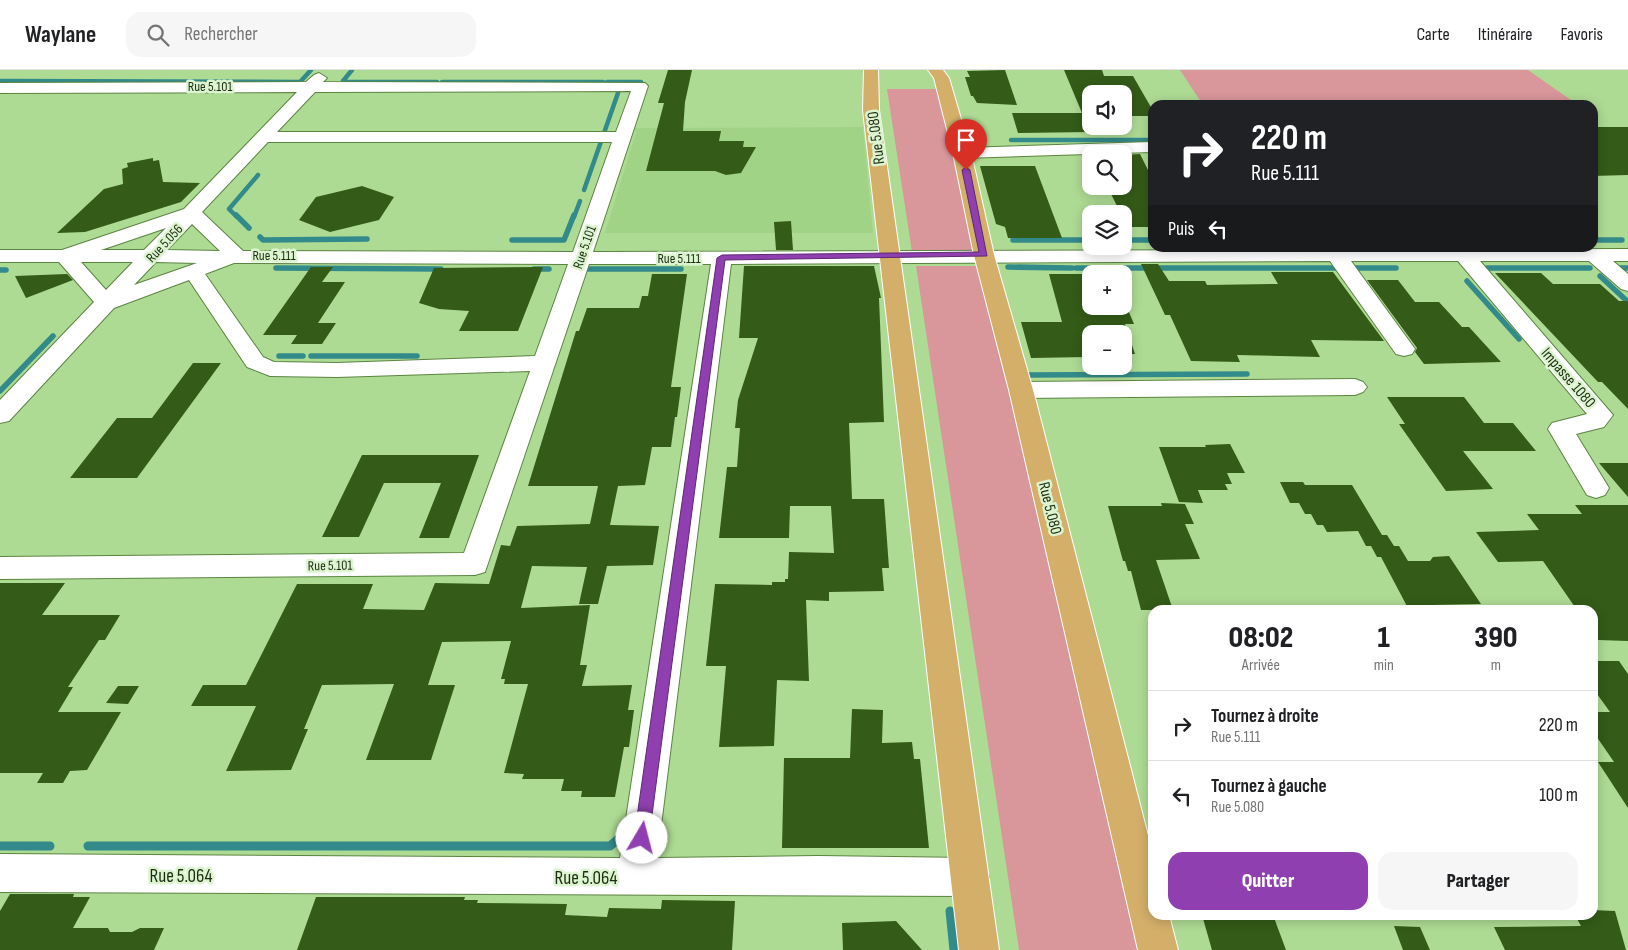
<!DOCTYPE html>
<html lang="fr">
<meta charset="utf-8">
<style>
:root{--surface:#fff;--page:#f6f6f6;--text:#202124;--muted:#757577;--line:#e0e0e0;--accent:#8f3faf}
body{margin:0;font-family:"Sofia Sans Condensed",sans-serif;background:var(--page);color:var(--text);height:100vh;display:flex;flex-direction:column;font-size:19px;white-space:nowrap}
*{box-sizing:border-box;margin:0}
p{font-size:16px;color:var(--muted)}
.icon{flex:none;width:28px;height:28px;fill:none;stroke:currentColor;stroke-width:2;stroke-linecap:round;stroke-linejoin:round}
.map{position:relative;flex:1;overflow:hidden}
.panel{position:absolute;left:1148px;top:535px;width:450px;height:315px;display:flex;flex-direction:column;background:var(--surface);border-radius:15px;box-shadow:0 2px 12px #0003}
.panel>*{flex:none}
.hud{position:absolute;left:1148px;top:30px;width:450px;height:152px;border-radius:15px;box-shadow:0 2px 12px #0003;background:#202124;color:#fff;overflow:hidden}
.buttons{position:absolute;left:1082px;top:15px;display:grid;gap:10px}
.buttons a{display:grid;place-items:center;width:50px;height:50px;border-radius:10px;background:var(--surface);box-shadow:0 2px 12px #0003;font-size:25px}
.pin{position:absolute;display:grid;place-items:center;width:42px;height:42px;color:#fff;margin:-51px -21px;border-radius:50% 50% 50% 0;rotate:-45deg;box-shadow:0 0 5px #0007}
.pin .icon{rotate:45deg}
.me{position:absolute;width:55px;margin:-28px;rotate:8deg;stroke-linejoin:round;filter:drop-shadow(0 0 4px #0008)}
.turn{display:flex;align-items:center;gap:18px;height:105px;padding:0 20px;font-size:22px}
.turn .icon{width:65px;height:65px;stroke-width:2.5}
.turn b{display:block;font-size:35px;line-height:42px}
.then{display:flex;align-items:center;height:48px;padding:0 20px;background:#0003;gap:10px;font-size:19px}
.eta{display:flex;justify-content:space-evenly;align-items:center;height:85px;text-align:center}
.eta b{font-size:30px;font-weight:800;line-height:35px}
.button{display:flex;gap:10px;margin-top:auto;padding:10px 20px}
.button a{flex:1;height:58px;border-radius:15px;background:var(--accent);color:#fff;font-size:20px;font-weight:800;line-height:58px;text-align:center}
.button a+a{background:var(--page);color:var(--text)}
ul{padding:0;list-style:none}
li{display:flex;align-items:center;gap:15px;height:70px;padding:0 20px;border-top:1px solid var(--line)}
li div{flex:1}
li b{display:block;font-size:19px}
li em{font-style:normal}
header{display:flex;align-items:center;gap:30px;box-sizing:border-box;height:70px;padding:0 25px;background:var(--surface);border-bottom:1px solid var(--line)}
header strong{font-size:24px}
nav{display:flex;gap:28px;margin-inline-start:auto;font-size:18px}
.search{width:350px;height:45px;background:var(--page);display:flex;align-items:center;gap:12px;box-sizing:border-box;padding:0 18px;border-radius:15px;color:var(--muted);font-size:19px}
.map>svg:first-child{display:block}
.built{fill:#a1d386}
.green{fill:#d9969b}
.lines{fill:none;stroke-linecap:round;stroke-linejoin:round}
.stream-far2{stroke:#338a8a;stroke-width:4.5}
.stream-far1{stroke:#338a8a;stroke-width:5.5}
.stream{stroke:#338a8a;stroke-width:9}
.building{fill:#345b17}
.minor-casing{stroke:#5b8441;stroke-width:2}
.major-casing{stroke:#fff;stroke-width:2}
.minor{fill:#fff;fill-rule:evenodd}
.major{fill:#d3af6a;fill-rule:evenodd}
.route{fill:#8f3faf;stroke:#5d2972}
.labels{text-anchor:middle;stroke-width:5;stroke-linejoin:round;paint-order:stroke}
.far-street-label{font-size:14px;fill:#1c2d11;stroke:#ddf4d1}
.street-label{font-size:16px;fill:#1c2d11;stroke:#ddf4d1}
.near-street-label{font-size:19px;fill:#1c2d11;stroke:#ddf4d1}
</style>
<header>
<strong>Waylane</strong>
<div class="search"><svg class="icon" aria-label="search" viewBox="0 0 24 24"><circle cx="10" cy="10" r="6"/><path d="M15 15l6 6"/></svg>Rechercher</div>
<nav><a>Carte</a><a>Itinéraire</a><a>Favoris</a></nav>
</header>
<div class="map">
<svg width="1628" height="880" viewBox="0 0 1628 880">
<rect width="100%" height="100%" fill="#aedb94"/>
<polygon class="built" points="863,57 873,163 605,163 636,62 634,58"/>
<g class="green">
<polygon points="1180,0 1528,0 1578,35 1203,35"/>
<polygon points="887,19 940,19 981,182 912,182"/>
<polygon points="916,196 982,196 1148,880 1019,880"/>
</g>
<g class="lines">
<g class="stream-far2">
<polyline points="0,11 300,12 311,0"/>
<polyline points="343,11 352,0"/>
<polyline points="343,12 437,12"/>
<polyline points="442,12 603,12"/>
<polyline points="607,12 641,12 639,21"/>
<polyline points="1011,70 1148,70 1152,72"/>
<polyline points="584,120 618,23"/>
<polyline points="237,147 229,139 258,105"/>
<polyline points="574,147 580,131"/>
</g>
<g class="stream-far1">
<polyline points="236,145 249,158"/>
<polyline points="260,167 263,170 367,169"/>
<polyline points="512,170 564,170 574,145"/>
<polyline points="1013,170 1091,170"/>
<polyline points="1124,170 1152,170"/>
<polyline points="1592,170 1622,170"/>
<polyline points="1008,197 1072,198"/>
<polyline points="276,198 441,199"/>
<polyline points="1076,198 1338,198"/>
<polyline points="1348,198 1396,198"/>
<polyline points="1487,198 1590,198"/>
<polyline points="1617,198 1628,198"/>
<polyline points="534,199 549,199"/>
<polyline points="0,200 6,200"/>
<polyline points="582,204 584,199 681,199"/>
<polyline points="1600,206 1628,232"/>
<polyline points="1467,211 1519,269"/>
<polyline points="279,286 303,286"/>
<polyline points="311,286 417,286"/>
<polyline points="1025,305 1247,304"/>
<polyline points="0,321 53,266"/>
</g>
<g class="stream">
<polyline points="0,776 50,776"/>
<polyline points="88,776 610,776 629,760"/>
<polyline points="950,841 954,880"/>
</g>
</g>
<g class="building">
<polygon points="668,0 692,0 685,32 683,61 721,61 719,71 744,71 743,77 756,77 741,103 726,105 715,101 646,101 664,33 658,33"/>
<polygon points="1005,0 1017,35 977,33 973,26 971,26 965,7 970,7 967,1"/>
<polygon points="1064,0 1102,0 1104,6 1133,6 1152,39 1152,46 1124,46 1124,24 1091,24 1091,62 1018,63 1012,43 1082,43"/>
<polygon points="1592,57 1628,57 1628,105 1592,106"/>
<polygon points="1140,84 1152,108 1152,157 1128,157 1124,144 1121,144 1111,124 1114,124 1111,116 1124,116 1124,85"/>
<polygon points="153,88 153,91 159,90 163,112 200,113 181,132 85,162 57,163 104,119 123,114 122,99 128,97 127,93"/>
<polygon points="980,96 1035,96 1062,168 1008,168 1005,157 996,154"/>
<polygon points="362,116 394,127 379,150 330,162 299,150 316,127"/>
<polygon points="791,151 793,180 776,180 774,152"/>
<polygon points="1141,194 1158,194 1169,211 1205,211 1207,215 1278,214 1271,202 1333,202 1384,271 1311,270 1320,287 1237,285 1240,292 1191,291 1170,245 1165,245"/>
<polygon points="744,196 874,196 881,228 879,228 884,352 849,353 852,429 884,429 889,498 882,498 884,521 829,522 829,531 806,530 809,611 777,610 774,676 719,677 726,596 706,596 715,514 772,515 772,512 785,512 785,509 788,509 789,482 834,483 831,436 790,436 789,468 719,468 727,397 737,397 740,358 735,358 738,330 758,268 739,268"/>
<polygon points="311,197 333,197 322,212 345,212 318,253 336,253 322,274 291,274 297,265 263,265"/>
<polygon points="543,197 518,261 459,261 469,241 439,239 419,233 434,198"/>
<polygon points="1084,202 1105,202 1105,204 1091,204 1091,236 1126,235 1134,254 1125,254 1135,284 1124,284 1124,264 1091,264 1091,284 1087,284 1088,287 1031,288 1021,252 1062,252 1049,204 1085,204"/>
<polygon points="1495,203 1541,203 1553,214 1600,214 1619,231 1628,231 1628,339 1602,312 1598,312"/>
<polygon points="67,204 73,210 26,228 15,206"/>
<polygon points="652,204 687,204 671,317 681,317 677,347 675,347 671,377 652,377 645,415 618,416 610,455 659,456 653,495 607,496 598,534 579,534 587,497 532,496 521,538 590,535 580,595 587,595 582,616 632,615 628,640 634,640 629,677 624,677 615,727 581,727 582,721 561,721 564,709 522,709 524,704 504,703 528,614 504,614 505,609 501,609 511,571 442,572 428,615 455,615 431,690 366,690 394,614 322,615 304,659 308,659 291,700 226,701 256,636 191,636 203,615 246,615 297,514 373,514 363,539 424,540 435,513 489,514 501,475 510,476 517,456 590,454 598,416 528,416 576,261 579,261 587,238 639,238 642,226 648,226"/>
<polygon points="1367,210 1398,210 1415,232 1439,232 1462,257 1469,257 1501,292 1424,294 1415,282 1417,278"/>
<polygon points="193,293 221,293 137,408 70,408 117,348 152,348"/>
<polygon points="1387,327 1464,327 1484,353 1513,353 1536,381 1463,381 1493,419 1446,421 1399,354 1405,354"/>
<polygon points="1230,374 1245,403 1227,403 1232,414 1225,414 1228,420 1198,420 1203,433 1179,432 1159,377 1206,377 1205,375"/>
<polygon points="362,385 479,385 449,468 419,468 441,413 384,413 359,467 322,467"/>
<polygon points="1599,393 1628,393 1628,427"/>
<polygon points="1280,412 1303,412 1305,415 1352,415 1382,465 1387,465 1394,476 1399,476 1408,491 1430,491 1433,487 1449,486 1481,534 1432,535 1436,540 1409,540 1381,487 1377,487 1371,476 1366,476 1358,461 1327,462 1323,455 1317,455 1311,444 1305,444 1299,433 1290,433"/>
<polygon points="1161,433 1185,434 1194,454 1185,454 1200,489 1156,490 1173,540 1141,540 1131,501 1128,501 1125,491 1123,491 1108,436 1162,436"/>
<polygon points="1575,435 1628,435 1628,571 1598,570 1592,562 1592,540 1577,540 1543,491 1498,492 1476,462 1539,460 1527,444 1582,444"/>
<polygon points="0,513 65,513 42,545 120,545 105,570 99,570 68,617 73,617 58,642 121,642 87,700 70,701 63,713 37,713 43,703 0,703"/>
<polygon points="1592,591 1619,591 1628,604 1628,738 1598,692 1614,692 1592,660 1592,642 1610,642 1592,617"/>
<polygon points="118,616 139,616 128,634 106,633"/>
<polygon points="852,639 883,640 882,673 912,672 914,689 920,689 929,778 782,778 784,688 850,688"/>
<polygon points="10,824 74,824 73,827 90,827 73,858 108,858 110,862 132,862 140,858 164,858 154,880 0,880 0,841"/>
<polygon points="316,827 465,827 464,830 478,830 477,833 567,834 565,845 607,847 609,838 661,839 662,830 735,831 732,880 297,880"/>
<polygon points="1592,840 1615,841 1626,880 1505,880 1494,857 1581,856 1575,845 1592,845"/>
<polygon points="1202,845 1273,845 1286,880 1212,880"/>
<polygon points="896,851 922,880 843,880 842,853"/>
<polygon points="1394,856 1420,857 1430,880 1403,880"/>
</g>
<g class="lines">
<g class="minor-casing">
<g id="minor">
<path d="M319 3 327 8 323 12 645 13 648 16 593 182 1628 179V191H1613L1628 204V221L1621 219 1589 191H1480L1613 345 1604 357 1576 364 1609 418 1605 425 1596 428 1587 425 1548 359 1552 353 1587 344 1458 191H1351L1415 279 1412 284 1404 286 1396 284 1330 191 731 194 657 788 818 786 970 788 983 794 989 807 983 820 970 826 0 822V784L620 788 711 194H589L485 502 475 505 0 509V487L464 483 530 301 337 307 270 306 247 297 189 210 114 238 9 351 0 353V330L94 232 59 192H0V180H62L184 139 297 22 0 23V13L306 12 314 5ZM631 21 616 62H277L315 22ZM268 72H612L573 182 243 181 202 142ZM192 154 220 181 167 180ZM166 158 144 180H101ZM81 192H133L106 220ZM156 192 197 193 134 215ZM234 193 568 194 535 286 337 293 274 292 263 287 205 204Z"/>
<polygon points="1152,72 1152,82 962,88 956,87 953,83 956,79 962,78"/>
<polygon points="1355,309 1363,312 1367,317 1363,322 1355,325 1021,328 1012,325 1009,320 1012,315 1021,312"/>
</g>
</g>
<g class="major-casing">
<g id="major">
<polygon points="864,0 878,0 879,40 999,880 959,880 863,40"/>
<polygon points="928,0 943,0 949,8 971,83 994,185 1033,320 1152,781 1152,845 1169,845 1178,880 1138,880 1009,320 974,185 953,83 934,8"/>
</g>
</g>
<use href="#minor" class="minor"/>
<use href="#major" class="major"/>
</g>
<polygon class="route" points="966,97 970,100 987,186 725,190 649,768 647,774 642,776 636,774 634,768 717,188 722,185 979,182 962,100"/>
<g class="labels">
<g class="far-street-label">
<text x="210" y="21">Rue 5.101</text>
<text transform="translate(164 173) rotate(-47)" y="5">Rue 5.056</text>
<text transform="translate(584 177) rotate(-71)" y="5">Rue 5.101</text>
<text x="274" y="190">Rue 5.111</text>
<text x="679" y="193">Rue 5.111</text>
<text transform="translate(330 495) rotate(-1)" y="5">Rue 5.101</text>
</g>
<g class="street-label">
<text transform="translate(875 68) rotate(-97)" y="6">Rue 5.080</text>
<text transform="translate(1569 307) rotate(49)" y="6">Impasse 1080</text>
<text transform="translate(1051 438) rotate(76)" y="6">Rue 5.080</text>
</g>
<g class="near-street-label">
<text x="181" y="812">Rue 5.064</text>
<text x="586" y="814">Rue 5.064</text>
</g>
</g>
</svg>
<div class="buttons">
<a><svg class="icon" aria-label="sound" viewBox="0 0 24 24"><path d="M4 9h4l5-4v14l-5-4H4zM17 9q2 3 0 6"/></svg></a>
<a><svg class="icon" aria-label="search" viewBox="0 0 24 24"><circle cx="10" cy="10" r="6"/><path d="M15 15l6 6"/></svg></a>
<a><svg class="icon" aria-label="layers" viewBox="0 0 24 24"><path d="M12 4l9 5-9 5-9-5zM3 14l9 5 9-5"/></svg></a>
<a>+</a>
<a>−</a>
</div>
<div class="pin" style="left:966px;top:100px;background:#d93025"><svg class="icon" aria-label="arrive" viewBox="0 0 24 24"><path d="M6 21V4h12l-3 4 3 4H6"/></svg></div>
<svg class="me" style="left:642px;top:768px" viewBox="-20 -20 40 40"><circle r="19" fill="#fff"/><path d="M0-13L10 11 0 6-10 11z" fill="#8f3faf"/></svg>
<div class="hud">
<div class="turn"><svg class="icon" aria-label="right" viewBox="0 0 24 24"><path d="M7 20v-9h11M14 6l5 5-5 5"/></svg><div><b>220 m</b>Rue 5.111</div></div>
<div class="then">Puis<svg class="icon" aria-label="left" viewBox="0 0 24 24"><path d="M17 20v-9H6M10 6l-5 5 5 5"/></svg></div>
</div>
<section class="panel">
<div class="eta">
<div><b>08:02</b><p>Arrivée</p></div>
<div><b>1</b><p>min</p></div>
<div><b>390</b><p>m</p></div>
</div>
<ul>
<li><svg class="icon" aria-label="right" viewBox="0 0 24 24"><path d="M7 20v-9h11M14 6l5 5-5 5"/></svg><div><b>Tournez à droite</b><p>Rue 5.111</p></div><em>220 m</em></li>
<li><svg class="icon" aria-label="left" viewBox="0 0 24 24"><path d="M17 20v-9H6M10 6l-5 5 5 5"/></svg><div><b>Tournez à gauche</b><p>Rue 5.080</p></div><em>100 m</em></li>
</ul>
<div class="button"><a>Quitter</a><a>Partager</a></div>
</section>
</div>
